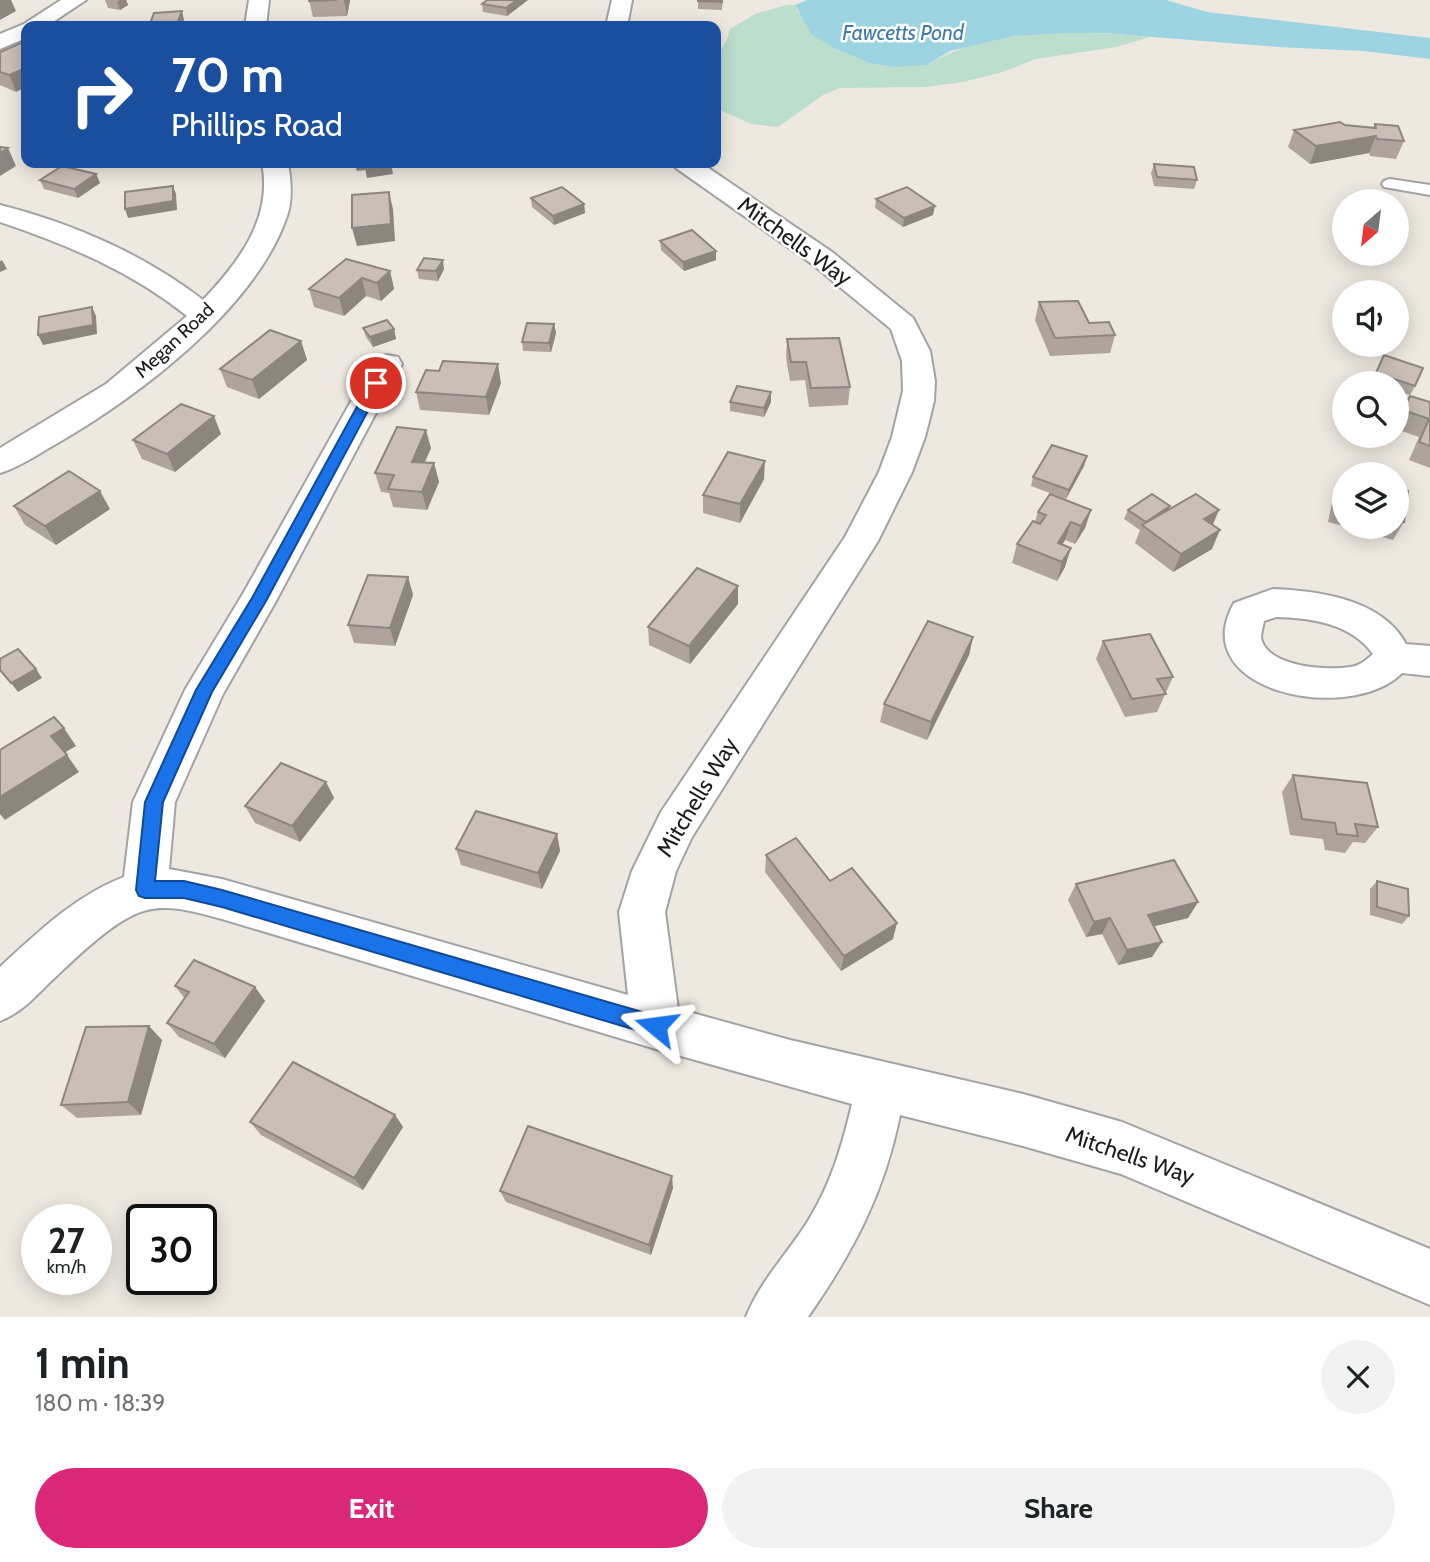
<!DOCTYPE html>
<meta charset="utf-8">
<style>
:root{--surface:#fff;--page:#f2f2f2;--text:#202124;--muted:#757577;--accent:#db2777}
body{margin:0;font-family:Cabin,sans-serif;background:var(--page);color:var(--text);height:100vh;display:flex;flex-direction:column;font-size:26px;white-space:nowrap}
*{box-sizing:border-box;margin:0}
p{font-size:23px;color:var(--muted)}
.icon{flex:none;width:38px;height:38px;fill:none;stroke:currentColor;stroke-width:2;stroke-linecap:round;stroke-linejoin:round}
.map{position:relative;height:1317px;overflow:hidden}
.sheet{display:flex;flex-direction:column;background:var(--surface);flex:1}
.sheet>*{flex:none}
.hud{position:absolute;left:21px;top:21px;width:700px;height:147px;border-radius:14px;box-shadow:0 4px 18px #0003;background:#1a4fa0;color:#fff;overflow:hidden}
.needle{width:46px;rotate:208deg}
.buttons{position:absolute;left:1332px;top:189px;display:grid;gap:14px}
.buttons a{display:grid;place-items:center;width:77px;height:77px;border-radius:50%;background:var(--surface);box-shadow:0 4px 18px #0003;font-size:35px}
.speed{position:absolute;left:21px;top:1204px;display:flex;gap:14px;font-size:35px;font-weight:700;text-align:center}
.speed>*{display:grid;place-content:center;width:91px;height:91px;border-radius:50%;background:var(--surface);box-shadow:0 4px 18px #0003;line-height:1}
.speed small{font-size:18px;font-weight:400}
.speed .limit{border:4px solid #111;border-radius:10px;background:#fff;color:#111}
.pin{position:absolute;display:grid;place-items:center;width:60px;height:60px;color:#fff;margin:-30px;border:4px solid #fff;border-radius:50%;box-shadow:0 2px 7px #0007}
.me{position:absolute;width:77px;margin:-38px;rotate:286deg;stroke-linejoin:round;filter:drop-shadow(0 0 5px #0008)}
.turn{display:flex;align-items:center;gap:24px;height:147px;padding:0 35px;font-size:32px}
.turn .icon{width:91px;height:91px;stroke-width:2.5}
.turn b{display:block;font-size:49px;line-height:60px}
.round{display:grid;place-items:center;flex:none;width:74px;height:74px;border-radius:37px;background:var(--page)}
.overview{display:flex;align-items:center;justify-content:space-between;height:119px;padding:0 35px}
h1{font-size:42px;font-weight:800;line-height:52px}
.button{display:flex;gap:14px;margin-top:auto;padding:14px 35px}
.button a{flex:1;height:80px;border-radius:42px;background:var(--accent);color:#fff;font-size:28px;font-weight:800;line-height:80px;text-align:center}
.button a+a{background:var(--page);color:var(--text)}
.map>svg:first-child{display:block}
.wetland{fill:#bcdecd}
.water{fill:#9cd4e1}
.lines{fill:none;stroke-linecap:round;stroke-linejoin:round}
.service-casing{stroke:#a3a3a3;stroke-width:4}
.minor-casing{stroke:#a3a3a3;stroke-width:4}
.service{fill:#fff;fill-rule:evenodd}
.minor{fill:#fff;fill-rule:evenodd}
.wall{fill:#aea49d}
.shaded-wall{fill:#8d867f}
.building{fill:#cabfb6;stroke:#8d867f;stroke-width:2}
.route{fill:#1a73e8;stroke:#114b97;stroke-width:2}
.labels{text-anchor:middle;stroke-width:5;stroke-linejoin:round;paint-order:stroke}
.far-street-label{font-size:19px;fill:#1c1c1c;stroke:#fff}
.far-water-label{font-size:21px;font-style:italic;fill:#3f7aab;stroke:#fff}
.street-label{font-size:23px;fill:#1c1c1c;stroke:#fff}
</style>
<div class="map">
<svg width="1430" height="1317" viewBox="0 0 1430 1317">
<rect width="100%" height="100%" fill="#eee9e0"/>
<path class="wetland" d="M787 5H795L798 13 927 65C994 25 1076 30 1150 37L1116 47 1036 59 1003 72 963 82 926 87 840 88 823 95 778 127 751 124 716 108V58L727 40 730 29 755 14Z"/>
<polygon class="water" points="807,0 1166,0 1207,12 1430,38 1430,59 1363,51 1278,47 1103,33 1064,33 1013,36 950,51 927,65 895,67 870,63 834,48 811,34 795,5"/>
<g class="lines">
<g class="service-casing">
<polygon id="service" points="1390,179 1430,185 1430,195 1384,187 1382,184 1384,181"/>
</g>
<g class="minor-casing">
<g id="minor">
<polygon points="61,0 86,0 47,26 26,26 26,38 0,49 0,34 24,24"/>
<polygon points="249,0 269,0 266,26 245,26"/>
<polygon points="612,0 632,0 627,26 606,26"/>
<path d="M262 163H288C291 180 293 199 287 216 256 308 138 397 56 444 38 454 20 467 0 473V448L106 384 187 316C131 271 68 245 0 222V205C72 223 145 255 203 300 239 262 273 218 262 163Z"/>
<path d="M672 163H701L832 252 913 318 930 351 935 381 934 401 925 437 912 472 878 541 692 837 676 871 665 912 678 1009 790 1040 1023 1094 1122 1122 1430 1249V1305L1121 1174 1023 1146 900 1115C884 1194 853 1252 808 1317H746C760 1281 788 1253 808 1221 831 1184 842 1146 852 1104L656 1049 222 919C198 913 172 904 147 910 114 918 72 962 47 985 32 1000 20 1013 0 1021V967C37 933 76 895 124 877L133 802 185 690 244 592 372 364 376 357 387 355 398 357 402 364 276 601 223 694 175 802 169 869 222 879 628 995 619 912 632 871 661 812 845 537 879 472 892 437 903 391 902 361 891 329 812 264 676 168Z"/>
<path d="M1273 589C1319 591 1382 599 1406 644L1430 646V676L1402 673C1350 725 1184 692 1234 603ZM1276 617C1311 618 1351 623 1373 654 1366 660 1360 666 1350 667 1327 671 1267 667 1261 638 1261 633 1263 626 1264 621Z"/>
</g>
</g>
<use href="#service" class="service"/>
<use href="#minor" class="minor"/>
</g>
<g class="wall">
<polygon points="105,0 126,0 128,5 120,10 108,8"/>
<polygon points="309,0 350,0 347,16 313,17"/>
<polygon points="528,0 507,16 483,12 482,4"/>
<polygon points="698,0 723,0 722,10 698,9"/>
<polygon points="0,52 16,92 0,85"/>
<polygon points="1375,124 1404,141 1396,159 1370,156 1369,153 1310,164 1288,147 1294,130 1345,125 1373,128"/>
<polygon points="1154,164 1197,180 1194,189 1154,186 1151,173"/>
<polygon points="96,174 100,183 78,198 44,189 40,180"/>
<polygon points="531,198 584,204 585,213 554,225 532,207"/>
<polygon points="876,199 933,215 903,227 875,208"/>
<polygon points="660,241 716,260 684,271 661,250"/>
<polygon points="444,269 438,281 419,279 417,270"/>
<polygon points="390,271 394,289 381,301 366,296 344,316 314,307 309,289"/>
<polygon points="1039,302 1115,335 1110,353 1050,356 1035,320"/>
<polygon points="554,324 556,333 551,352 523,351 522,342"/>
<polygon points="363,328 394,329 396,339 373,347 366,337"/>
<polygon points="787,339 850,387 848,405 809,407 805,380 790,381 786,358"/>
<polygon points="301,341 307,360 259,399 227,387 220,369"/>
<polygon points="1384,355 1415,386 1410,395 1396,391 1396,383 1374,383 1371,382"/>
<polygon points="501,383 489,415 420,410 416,392"/>
<polygon points="771,392 771,402 764,417 730,411 730,402"/>
<polygon points="1410,396 1430,402 1430,468 1409,460 1419,437 1396,429 1396,421"/>
<polygon points="221,434 175,472 142,459 133,440"/>
<polygon points="431,448 424,463 434,463 439,482 427,510 393,507 389,493 381,492 375,473"/>
<polygon points="1087,456 1084,466 1066,499 1031,486 1033,477"/>
<polygon points="1344,474 1344,526 1328,522 1334,493"/>
<polygon points="764,479 740,523 703,513 703,495"/>
<polygon points="1396,488 1404,522 1393,540 1346,527 1396,527"/>
<polygon points="14,506 110,509 56,545 25,525"/>
<polygon points="1170,506 1168,510 1212,525 1212,549 1173,572 1135,543 1140,530 1124,519 1128,510"/>
<polygon points="1091,510 1085,528 1075,544 1065,540 1062,545 1065,567 1057,581 1012,563 1017,544 1035,522 1038,512"/>
<polygon points="408,577 413,595 395,646 354,643 348,625"/>
<polygon points="738,604 690,664 649,645 648,627"/>
<polygon points="973,637 969,655 927,740 880,722 884,704"/>
<polygon points="1103,641 1173,677 1157,712 1125,717 1096,659"/>
<polygon points="1293,775 1378,827 1365,843 1353,842 1345,853 1325,850 1323,839 1290,835 1282,792"/>
<polygon points="326,782 334,798 300,842 255,823 245,806"/>
<polygon points="557,834 560,851 542,889 461,865 456,849"/>
<polygon points="766,855 830,881 893,939 841,971 765,872"/>
<polygon points="1377,881 1409,916 1402,924 1370,915 1370,889"/>
<polygon points="1076,884 1198,902 1188,918 1154,926 1152,957 1118,965 1102,934 1086,937 1068,900"/>
<polygon points="175,986 255,987 265,1001 225,1058 179,1037 167,1023 185,999"/>
<polygon points="162,1040 141,1115 77,1118 61,1105"/>
<polygon points="395,1115 403,1127 363,1190 261,1135 250,1122"/>
<polygon points="673,1188 651,1255 506,1202 500,1191"/>
</g>
<g class="shaded-wall">
<polygon points="0,0 11,0 16,11 0,20"/>
<polygon points="120,0 126,0 128,5 120,10 117,2"/>
<polygon points="344,0 350,0 347,16"/>
<polygon points="517,0 528,0 507,16 506,8"/>
<polygon points="182,11 184,20 182,26 177,26"/>
<polygon points="26,68 26,87 16,92 9,75"/>
<polygon points="1376,136 1369,153 1310,164 1316,146"/>
<polygon points="8,148 16,166 0,176 0,153"/>
<polygon points="354,163 364,163 366,170 357,171"/>
<polygon points="364,163 391,163 393,174 367,178"/>
<polygon points="96,174 100,183 78,198 74,189"/>
<polygon points="173,186 176,194 177,210 128,218 125,209"/>
<polygon points="389,192 393,209 395,241 357,246 352,228"/>
<polygon points="584,204 585,213 554,225 553,216"/>
<polygon points="935,206 933,215 903,227 904,218"/>
<polygon points="716,251 716,260 684,271 683,262"/>
<polygon points="2,260 7,269 0,272 0,261"/>
<polygon points="443,260 444,269 438,281 436,271"/>
<polygon points="390,271 394,289 381,301 377,283"/>
<polygon points="362,278 366,296 344,316 339,298"/>
<polygon points="92,307 96,316 97,334 43,345 38,335"/>
<polygon points="554,324 556,333 551,352 549,343"/>
<polygon points="394,329 396,339 373,347 370,337"/>
<polygon points="301,341 307,360 259,399 252,380"/>
<polygon points="498,364 501,383 489,415 486,397"/>
<polygon points="771,392 771,402 764,417 764,408"/>
<polygon points="214,416 221,434 175,472 167,454"/>
<polygon points="426,430 431,448 417,480 412,462"/>
<polygon points="1087,456 1084,466 1066,499 1069,490"/>
<polygon points="765,461 764,479 740,523 740,504"/>
<polygon points="434,463 439,482 427,510 422,492"/>
<polygon points="100,491 110,509 56,545 45,526"/>
<polygon points="1170,506 1166,515 1146,522"/>
<polygon points="1091,510 1085,528 1075,544 1081,526"/>
<polygon points="1219,510 1211,529 1204,519"/>
<polygon points="1071,522 1065,540 1054,559 1058,543"/>
<polygon points="1220,530 1212,549 1173,572 1181,554"/>
<polygon points="1071,548 1065,567 1057,581 1062,562"/>
<polygon points="408,577 413,595 395,646 390,628"/>
<polygon points="738,586 738,604 690,664 689,646"/>
<polygon points="973,637 969,655 927,740 931,722"/>
<polygon points="36,669 42,678 18,692 11,683"/>
<polygon points="64,728 76,746 64,753 51,736"/>
<polygon points="67,755 79,772 5,820 0,814 0,797"/>
<polygon points="326,782 334,798 300,842 292,826"/>
<polygon points="557,834 560,851 542,889 538,873"/>
<polygon points="1198,902 1188,918 1139,930 1148,915"/>
<polygon points="1110,918 1102,934 1086,937 1094,922"/>
<polygon points="897,923 893,939 841,971 844,956"/>
<polygon points="1162,942 1152,957 1118,965 1127,950"/>
<polygon points="255,987 265,1001 225,1058 214,1044"/>
<polygon points="149,1026 162,1040 141,1115 128,1102"/>
<polygon points="395,1115 403,1127 363,1190 354,1178"/>
<polygon points="672,1176 673,1188 651,1255 649,1245"/>
</g>
<g class="building">
<polygon points="309,0 337,0 309,1"/>
<polygon points="487,0 517,0 506,8 482,4"/>
<polygon points="698,0 722,0 722,2 698,1"/>
<polygon points="182,11 176,26 149,26 154,13"/>
<polygon points="492,22 523,22 522,26 530,26 490,26"/>
<polygon points="26,41 26,68 9,75 0,72 0,52"/>
<polygon points="1340,122 1345,125 1376,128 1375,124 1398,126 1404,141 1377,139 1376,136 1316,146 1294,130"/>
<polygon points="0,147 8,148 0,153"/>
<polygon points="1154,164 1194,167 1197,180 1157,177"/>
<polygon points="62,166 96,174 74,189 40,180"/>
<polygon points="173,186 173,201 125,209 125,192"/>
<polygon points="562,187 584,204 553,216 531,198"/>
<polygon points="907,187 935,206 904,218 876,199"/>
<polygon points="389,192 391,224 352,228 352,195"/>
<polygon points="692,230 716,251 683,262 660,241"/>
<polygon points="424,258 443,260 436,271 417,270"/>
<polygon points="346,259 390,271 377,283 362,278 339,298 309,289"/>
<polygon points="1078,301 1089,323 1109,322 1115,335 1055,338 1039,302"/>
<polygon points="92,307 93,325 38,335 39,317"/>
<polygon points="387,320 394,329 370,337 363,328"/>
<polygon points="527,323 554,324 549,343 522,342"/>
<polygon points="270,330 301,341 252,380 220,369"/>
<polygon points="839,338 850,387 811,388 806,362 791,362 787,339"/>
<polygon points="1384,355 1423,368 1415,386 1376,373"/>
<polygon points="443,361 498,364 486,397 416,392 426,370 439,371"/>
<polygon points="737,386 771,392 764,408 730,402"/>
<polygon points="1410,396 1430,402 1430,446 1419,442 1429,419 1403,410"/>
<polygon points="181,404 214,416 167,454 133,440"/>
<polygon points="397,427 426,430 412,462 434,463 422,492 388,489 394,475 375,473"/>
<polygon points="1052,445 1087,456 1069,490 1033,477"/>
<polygon points="728,452 765,461 740,504 703,495"/>
<polygon points="69,471 100,491 45,526 14,506"/>
<polygon points="1344,474 1344,505 1338,503"/>
<polygon points="1396,488 1408,491 1404,522 1396,520"/>
<polygon points="1050,494 1091,510 1081,526 1071,522 1058,543 1071,548 1062,562 1017,544 1033,521 1040,524 1046,515 1038,512"/>
<polygon points="1152,494 1170,506 1146,522 1128,510"/>
<polygon points="1196,494 1219,510 1204,519 1220,530 1181,554 1142,525"/>
<polygon points="697,568 738,586 689,646 648,627"/>
<polygon points="368,575 408,577 390,628 348,625"/>
<polygon points="928,621 973,637 931,722 884,704"/>
<polygon points="1150,634 1173,677 1157,679 1166,694 1132,699 1103,641"/>
<polygon points="18,649 36,669 11,683 0,670 0,659"/>
<polygon points="54,717 64,728 51,736 67,755 0,797 0,750"/>
<polygon points="281,763 326,782 292,826 245,806"/>
<polygon points="1293,775 1367,783 1378,827 1355,824 1358,836 1337,834 1335,823 1302,819"/>
<polygon points="476,811 557,834 538,873 456,849"/>
<polygon points="796,838 830,881 852,868 897,923 844,956 766,855"/>
<polygon points="1174,860 1198,902 1148,915 1162,942 1127,950 1110,918 1094,922 1076,884"/>
<polygon points="1377,881 1408,889 1409,916 1377,907"/>
<polygon points="194,960 255,987 214,1044 167,1023 189,992 175,986"/>
<polygon points="149,1026 128,1102 61,1105 86,1027"/>
<polygon points="293,1062 395,1115 354,1178 250,1122"/>
<polygon points="528,1126 672,1176 649,1245 500,1191"/>
</g>
<polygon class="route" points="376,379 383,383 266,601 212,692 163,802 155,881 184,881 222,890 656,1016 663,1019 666,1026 663,1033 656,1036 222,907 184,898 145,898 139,896 136,890 145,802 196,690 252,598 370,383"/>
<g class="labels">
<g class="far-street-label">
<text transform="translate(174 340) rotate(-43)" y="7">Megan Road</text>
</g>
<g class="far-water-label">
<text x="903" y="40">Fawcetts Pond</text>
</g>
<g class="street-label">
<text transform="translate(795 241) rotate(36)" y="8">Mitchells Way</text>
<text transform="translate(697 797) rotate(-59)" y="8">Mitchells Way</text>
<text transform="translate(1130 1155) rotate(19)" y="8">Mitchells Way</text>
</g>
</g>
</svg>
<div class="buttons">
<a><svg class="needle" viewBox="-14 -14 28 28"><path d="M0-13l5 13h-10z" fill="#e53935"/><path d="M0 13l5-13h-10z" fill="#757577"/></svg></a>
<a><svg class="icon" aria-label="sound" viewBox="0 0 24 24"><path d="M4 9h4l5-4v14l-5-4H4zM17 9q2 3 0 6"/></svg></a>
<a><svg class="icon" aria-label="search" viewBox="0 0 24 24"><circle cx="10" cy="10" r="6"/><path d="M15 15l6 6"/></svg></a>
<a><svg class="icon" aria-label="layers" viewBox="0 0 24 24"><path d="M12 4l9 5-9 5-9-5zM3 14l9 5 9-5"/></svg></a>
</div>
<div class="speed"><div>27<small>km/h</small></div><div class="limit">30</div></div>
<div class="pin" style="left:376px;top:383px;background:#d93025"><svg class="icon" aria-label="arrive" viewBox="0 0 24 24"><path d="M6 21V4h12l-3 4 3 4H6"/></svg></div>
<svg class="me" style="left:656px;top:1026px" viewBox="-20 -20 40 40"><path d="M0-17L14 15 0 8-14 15z" fill="#1a73e8" stroke="#fff" stroke-width="4"/></svg>
<div class="hud">
<div class="turn"><svg class="icon" aria-label="right" viewBox="0 0 24 24"><path d="M7 20v-9h11M14 6l5 5-5 5"/></svg><div><b>70 m</b>Phillips Road</div></div>
</div>
</div>
<section class="sheet">
<div class="overview"><div><h1>1 min</h1><p>180 m · 18:39</p></div><a class="round"><svg class="icon" aria-label="close" viewBox="0 0 24 24"><path d="M6 6l12 12M18 6L6 18"/></svg></a></div>
<div class="button"><a>Exit</a><a>Share</a></div>
</section>
